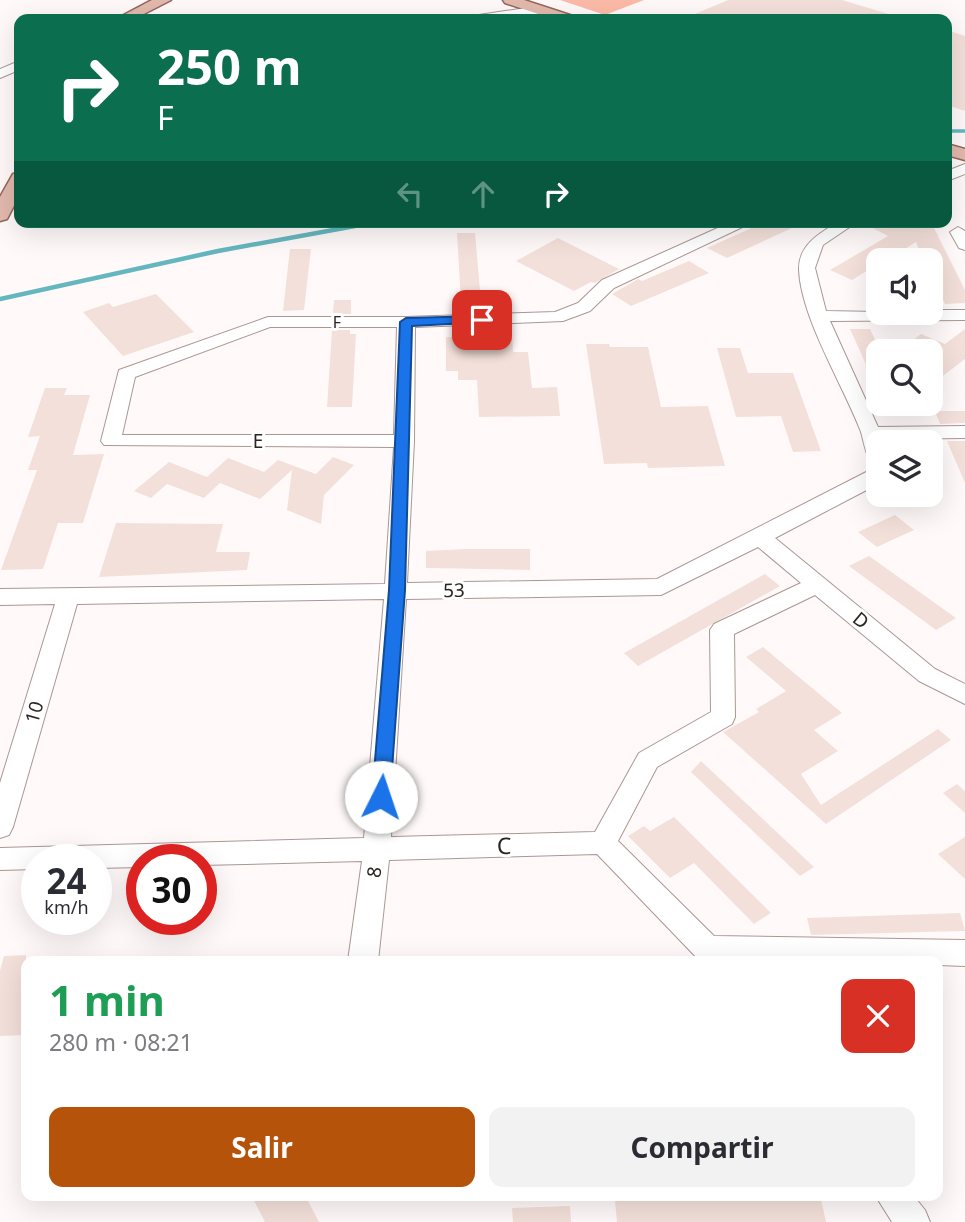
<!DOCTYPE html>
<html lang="es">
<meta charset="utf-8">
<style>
:root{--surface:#fff;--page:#f2f2f3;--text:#2b2b33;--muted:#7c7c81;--accent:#b45309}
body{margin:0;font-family:"Noto Sans",sans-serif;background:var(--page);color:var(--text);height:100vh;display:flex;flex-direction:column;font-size:26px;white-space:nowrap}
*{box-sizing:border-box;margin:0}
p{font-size:23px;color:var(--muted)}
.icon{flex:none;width:38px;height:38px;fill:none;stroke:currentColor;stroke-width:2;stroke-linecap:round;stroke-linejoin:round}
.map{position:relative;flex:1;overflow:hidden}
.sheet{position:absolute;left:21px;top:956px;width:922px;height:245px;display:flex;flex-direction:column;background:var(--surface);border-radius:14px;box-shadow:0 7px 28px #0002}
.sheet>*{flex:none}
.guide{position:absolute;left:14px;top:14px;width:938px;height:214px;border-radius:14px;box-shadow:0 7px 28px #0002;background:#0b6e4f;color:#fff;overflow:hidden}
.controls{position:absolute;left:866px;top:248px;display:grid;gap:14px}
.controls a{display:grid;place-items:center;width:77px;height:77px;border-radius:14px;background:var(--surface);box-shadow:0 7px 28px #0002;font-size:35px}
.speed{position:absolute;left:21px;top:844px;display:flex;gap:14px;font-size:35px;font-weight:700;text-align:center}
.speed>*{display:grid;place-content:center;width:91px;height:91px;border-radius:50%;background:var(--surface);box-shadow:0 7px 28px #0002;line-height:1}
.speed small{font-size:18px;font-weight:400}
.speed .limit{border:10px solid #d22;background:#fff;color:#111}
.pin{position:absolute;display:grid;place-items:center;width:60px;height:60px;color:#fff;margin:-30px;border-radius:14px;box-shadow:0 4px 10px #0006}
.me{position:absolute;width:77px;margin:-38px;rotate:4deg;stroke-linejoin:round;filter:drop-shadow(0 0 5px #0008)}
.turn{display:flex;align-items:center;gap:24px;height:147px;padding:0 28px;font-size:32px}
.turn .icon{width:91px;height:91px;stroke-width:2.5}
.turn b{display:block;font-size:49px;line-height:60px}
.lanes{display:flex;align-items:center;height:66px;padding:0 28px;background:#0003;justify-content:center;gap:35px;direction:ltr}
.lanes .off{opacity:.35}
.round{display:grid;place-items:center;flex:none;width:74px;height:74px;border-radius:14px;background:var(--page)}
.head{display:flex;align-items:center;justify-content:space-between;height:119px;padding:0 28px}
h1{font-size:42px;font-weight:700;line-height:52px;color:#1e9e55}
.primary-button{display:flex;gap:14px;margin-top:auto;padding:14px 28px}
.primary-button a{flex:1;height:80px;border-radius:14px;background:var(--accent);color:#fff;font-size:28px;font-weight:700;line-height:80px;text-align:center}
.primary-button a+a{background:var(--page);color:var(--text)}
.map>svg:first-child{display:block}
.forest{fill:#fcbba8}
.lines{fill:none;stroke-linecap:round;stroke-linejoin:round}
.stream-far1{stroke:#65b7bf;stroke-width:3.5}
.stream{stroke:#65b7bf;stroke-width:4.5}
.building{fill:#f4e0da}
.minor-casing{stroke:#aa9792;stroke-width:2}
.major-casing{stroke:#966659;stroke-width:3}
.minor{fill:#fff;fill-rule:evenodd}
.major{fill:#e2b9ad;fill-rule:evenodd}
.route{fill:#1a73e8;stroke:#114b97;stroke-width:2}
.labels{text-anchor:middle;stroke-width:6;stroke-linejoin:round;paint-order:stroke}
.far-street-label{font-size:16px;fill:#2b2422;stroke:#fff}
.street-label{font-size:19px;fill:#2b2422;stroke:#fff}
.near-street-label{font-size:23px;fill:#2b2422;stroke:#fff}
</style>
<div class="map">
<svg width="965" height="1222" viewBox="0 0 965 1222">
<rect width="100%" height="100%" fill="#fffaf9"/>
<polygon class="forest" points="560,0 644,0 605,15"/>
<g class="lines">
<polyline class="stream-far1" points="947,131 965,131"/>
<polyline class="stream" points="0,299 218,251 377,222"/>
</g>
<g class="building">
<polygon points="728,0 842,0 892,15 892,19 683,19"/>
<polygon points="947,30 965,36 965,111 947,105"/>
<polygon points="765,222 805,222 727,258 707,248"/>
<polygon points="861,222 931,222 965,290 965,303 945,304 931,275 931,261 924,261 916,242 885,261 878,261 878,264 852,280 830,270 888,236"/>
<polygon points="457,233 475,233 481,302 461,302"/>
<polygon points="558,238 619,269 595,283 591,282 574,291 516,261"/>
<polygon points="290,249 311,249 304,310 283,311"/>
<polygon points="689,261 709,273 631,306 612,294 638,279 642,281"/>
<polygon points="156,294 194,332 123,356 83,312 109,303 113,307"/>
<polygon points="334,300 351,300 351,314 333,314"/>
<polygon points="850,329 870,329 878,346 878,391"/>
<polygon points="965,329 965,359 931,385 931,352 897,352 921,334 945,344"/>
<polygon points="332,330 350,330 350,334 356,334 352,407 327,407"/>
<polygon points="512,336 513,352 528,352 532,388 557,387 560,416 479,417 477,380 458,380 458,371 446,371 446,337"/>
<polygon points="586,344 609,344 610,347 648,347 661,407 708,406 725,466 648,468 647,463 604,464"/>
<polygon points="717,348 740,348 748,373 793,373 821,451 793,452 781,416 736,417"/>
<polygon points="45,388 67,388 64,395 90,395 73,455 104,454 83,523 58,523 43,569 1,570 37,470 28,470 40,436 28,437"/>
<polygon points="935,411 965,411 965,423 940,424"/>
<polygon points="947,441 965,441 965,483"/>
<polygon points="333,457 354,465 324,495 321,524 287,510 292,470 260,499 220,483 204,498 167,484 151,498 134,491 169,462 207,477 228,458 264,472 278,460 316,474"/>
<polygon points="895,515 914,530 877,547 858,532"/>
<polygon points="116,523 223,524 216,552 250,552 247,570 99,577"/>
<polygon points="465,549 530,549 530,570 426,568 426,551"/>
<polygon points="869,556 956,618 936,630 849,566"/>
<polygon points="765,574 780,586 638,666 624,653"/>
<polygon points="763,647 842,713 814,730 838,751 801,774 821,805 938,729 951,740 826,824 723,732 759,712 756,709 786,691 746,657"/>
<polygon points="701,761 814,867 800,876 691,772"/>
<polygon points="957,784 965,791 965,813 943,793"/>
<polygon points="674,817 771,913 754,924 694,863 670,878 628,836 644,826 650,831"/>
<polygon points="965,837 965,879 938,854"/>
<polygon points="960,913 965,931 811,935 807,918"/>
<polygon points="26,955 26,1035 0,1036 0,971 4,956"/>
<polygon points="251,1195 305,1195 319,1222 265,1222"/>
<polygon points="820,1195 826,1222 617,1222 615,1201"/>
<polygon points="570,1206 571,1222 513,1222 512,1208"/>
</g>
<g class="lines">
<g class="minor-casing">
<g id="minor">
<polygon points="539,6 545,10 543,13 501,19 473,19 479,15"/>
<polygon points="19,61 19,70 0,78 0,69"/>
<polygon points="965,164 965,174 947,181 947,171"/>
<path d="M731 222H753L614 288 590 311 563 321 415 327 414 441 407 583 657 579 878 466V484L775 538 935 669 965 684V704L919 681 815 595 734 634 735 717 732 724 657 767 618 841 714 936 965 940V966L938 965V961H704L697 958 597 854 389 860 378 961H348L362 861 201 865V859H142V867L96 868V859H37V869L0 870V848L364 838 384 599 77 604 13 827 9 835 0 838V783L55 604 0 605V589L385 584 394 447 104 445 101 441 119 370 268 317H406L555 312 578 303 602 280ZM270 327H397L394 435H122L135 377ZM758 547 801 583 714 624 710 630 711 712 639 753 595 832 391 837 406 599 661 595Z"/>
<path d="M838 222H857L823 245 815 268 826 311 931 313V310H965V320L830 321 878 427 965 426V438L882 439 884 443H878V464L871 462C865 453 864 442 861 432 843 385 801 318 799 270 798 245 820 233 838 222Z"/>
<polygon points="958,227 965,231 965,250 959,248 950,232"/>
<polygon points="875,1195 913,1195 925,1210 930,1222 892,1222"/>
</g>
</g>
<g class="major-casing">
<g id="major">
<polygon points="152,0 171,0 134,19 116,19"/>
<polygon points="503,0 524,0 573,16 575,19 554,19 505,3"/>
<polygon points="947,144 965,149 965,160 947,155"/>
<polygon points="19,173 19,196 7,219 0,221 0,197 13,174"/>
</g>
</g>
<use href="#minor" class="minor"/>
<use href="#major" class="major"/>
</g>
<polygon class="route" points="482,316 488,320 486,322 412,326 405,590 390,797 387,802 381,805 375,802 372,797 389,590 400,322 406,318"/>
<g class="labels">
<g class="far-street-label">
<text x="337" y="328">F</text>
</g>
<g class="street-label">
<text x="258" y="448">E</text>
<text transform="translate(454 590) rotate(-1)" y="7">53</text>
<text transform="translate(861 620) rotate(40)" y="7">D</text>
<text transform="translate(34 712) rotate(-74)" y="7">10</text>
<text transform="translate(374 872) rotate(-81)" y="7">8</text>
</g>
<g class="near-street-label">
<text transform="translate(504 846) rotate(-1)" y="8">C</text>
</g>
</g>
</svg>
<div class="controls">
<a><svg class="icon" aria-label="sound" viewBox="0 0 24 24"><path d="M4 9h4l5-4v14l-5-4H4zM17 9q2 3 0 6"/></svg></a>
<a><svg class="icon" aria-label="search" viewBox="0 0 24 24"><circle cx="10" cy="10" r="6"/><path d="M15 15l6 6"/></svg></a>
<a><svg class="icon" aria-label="layers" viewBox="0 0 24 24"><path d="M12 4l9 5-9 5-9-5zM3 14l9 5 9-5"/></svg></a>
</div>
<div class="speed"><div>24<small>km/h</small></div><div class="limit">30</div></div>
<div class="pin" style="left:482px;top:320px;background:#d93025"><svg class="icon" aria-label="arrive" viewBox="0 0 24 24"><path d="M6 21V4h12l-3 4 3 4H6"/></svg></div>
<svg class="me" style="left:381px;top:797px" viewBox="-20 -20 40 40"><circle r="19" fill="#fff"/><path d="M0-13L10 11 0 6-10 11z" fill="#1a73e8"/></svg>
<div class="guide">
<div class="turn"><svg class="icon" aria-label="right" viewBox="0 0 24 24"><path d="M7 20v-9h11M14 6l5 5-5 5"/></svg><div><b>250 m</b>F</div></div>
<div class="lanes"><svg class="icon off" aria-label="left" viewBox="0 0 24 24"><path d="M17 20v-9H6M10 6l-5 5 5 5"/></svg><svg class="icon off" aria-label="ahead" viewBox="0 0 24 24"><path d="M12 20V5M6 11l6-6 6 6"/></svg><svg class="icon" aria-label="right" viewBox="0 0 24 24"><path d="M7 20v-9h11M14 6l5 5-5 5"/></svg></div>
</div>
<section class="sheet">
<div class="head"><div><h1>1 min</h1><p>280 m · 08:21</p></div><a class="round" style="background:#d93025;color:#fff"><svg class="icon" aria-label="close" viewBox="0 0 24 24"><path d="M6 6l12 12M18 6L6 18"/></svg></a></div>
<div class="primary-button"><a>Salir</a><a>Compartir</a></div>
</section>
</div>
